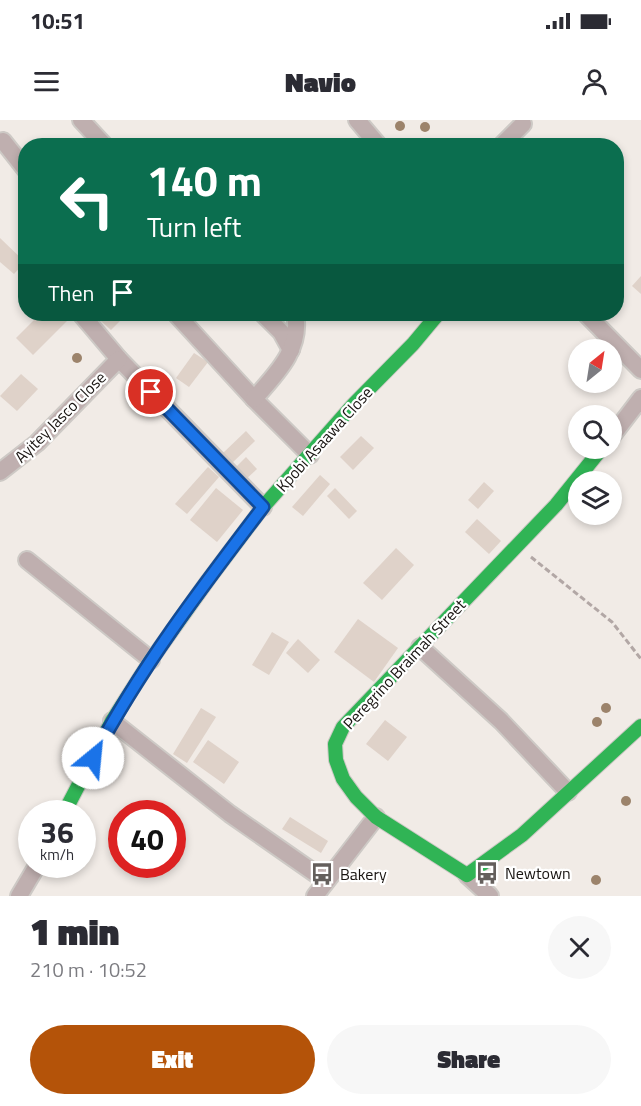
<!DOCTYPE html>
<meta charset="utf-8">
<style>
:root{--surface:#fff;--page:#f7f7f7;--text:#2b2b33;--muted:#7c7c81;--accent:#b45309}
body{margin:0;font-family:"Titillium Web",sans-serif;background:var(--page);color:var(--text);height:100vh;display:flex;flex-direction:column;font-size:22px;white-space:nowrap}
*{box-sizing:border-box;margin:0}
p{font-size:20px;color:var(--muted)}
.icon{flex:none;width:33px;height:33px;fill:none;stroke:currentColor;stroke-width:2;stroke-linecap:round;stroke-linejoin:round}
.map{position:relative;height:776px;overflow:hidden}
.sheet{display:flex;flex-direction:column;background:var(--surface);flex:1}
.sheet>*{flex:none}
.hud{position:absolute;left:18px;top:18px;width:606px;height:183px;border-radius:24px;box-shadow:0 3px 9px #0003;background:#0b6e4f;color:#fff;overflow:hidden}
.needle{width:39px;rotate:30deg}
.buttons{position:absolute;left:568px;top:219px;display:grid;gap:12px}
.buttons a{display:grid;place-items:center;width:54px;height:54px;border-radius:50%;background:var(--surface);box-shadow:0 3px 9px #0003;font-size:30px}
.speed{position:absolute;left:18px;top:680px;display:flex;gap:12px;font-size:30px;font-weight:700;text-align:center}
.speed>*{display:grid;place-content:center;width:78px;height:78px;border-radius:50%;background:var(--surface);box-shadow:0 3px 9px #0003;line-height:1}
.speed small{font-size:15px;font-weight:400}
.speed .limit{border:9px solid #d22;background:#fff;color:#111}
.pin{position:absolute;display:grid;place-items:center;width:51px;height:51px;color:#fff;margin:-26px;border:3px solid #fff;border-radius:50%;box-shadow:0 2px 6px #0007}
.me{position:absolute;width:66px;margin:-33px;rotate:28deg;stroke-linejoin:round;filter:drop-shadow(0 0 4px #0008)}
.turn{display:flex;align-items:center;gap:21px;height:126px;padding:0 30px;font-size:27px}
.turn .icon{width:78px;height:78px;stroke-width:2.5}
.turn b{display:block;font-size:42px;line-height:51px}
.then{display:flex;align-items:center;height:57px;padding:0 30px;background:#0003;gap:12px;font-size:22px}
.round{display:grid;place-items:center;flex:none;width:63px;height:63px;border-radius:32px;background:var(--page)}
.overview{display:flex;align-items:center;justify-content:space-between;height:102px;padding:0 30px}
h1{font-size:36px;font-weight:800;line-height:45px}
.primary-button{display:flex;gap:12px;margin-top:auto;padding:12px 30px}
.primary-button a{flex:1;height:69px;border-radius:36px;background:var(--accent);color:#fff;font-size:24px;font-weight:800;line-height:69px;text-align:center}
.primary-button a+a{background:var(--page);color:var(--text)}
.status{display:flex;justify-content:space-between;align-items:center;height:42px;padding:0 30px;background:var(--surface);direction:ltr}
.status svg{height:16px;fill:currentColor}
header{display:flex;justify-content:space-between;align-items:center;height:78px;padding:0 30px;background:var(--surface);font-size:27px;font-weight:800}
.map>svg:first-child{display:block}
.building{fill:#dfd2c9}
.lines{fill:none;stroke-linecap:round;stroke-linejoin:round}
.street-casing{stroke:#cdc9c5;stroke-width:20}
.fast-casing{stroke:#cdc9c5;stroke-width:16}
.path{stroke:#b2a7a5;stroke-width:3;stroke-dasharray:6 3;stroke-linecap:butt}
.street{stroke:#bfafaf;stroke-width:16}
.fast{stroke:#30b455;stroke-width:14}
.tree{fill:#9c836b}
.route-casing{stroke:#114b97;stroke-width:15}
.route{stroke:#1a73e8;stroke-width:10}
.labels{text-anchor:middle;stroke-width:4.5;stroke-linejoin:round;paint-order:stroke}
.street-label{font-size:16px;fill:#181411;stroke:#fff}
.poi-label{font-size:16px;fill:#181411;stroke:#fff;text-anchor:start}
</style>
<div class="status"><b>10:51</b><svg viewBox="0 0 49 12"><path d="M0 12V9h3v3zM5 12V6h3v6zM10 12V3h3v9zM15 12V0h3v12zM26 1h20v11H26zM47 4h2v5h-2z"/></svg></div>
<header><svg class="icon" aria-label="menu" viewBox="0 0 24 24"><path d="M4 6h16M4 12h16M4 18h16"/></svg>Navio<svg class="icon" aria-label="person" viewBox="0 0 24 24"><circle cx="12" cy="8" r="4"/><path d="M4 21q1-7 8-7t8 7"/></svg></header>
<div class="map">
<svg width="641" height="776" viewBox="0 0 641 776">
<rect width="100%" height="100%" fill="#f1ebe6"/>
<g class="building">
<polygon points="0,118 25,142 14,154 0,142"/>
<polygon points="641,156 641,174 632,166"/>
<polygon points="40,194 68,194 71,197 33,235 16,218"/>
<polygon points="93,194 127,194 111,210"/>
<polygon points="194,233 208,242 189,267 176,258"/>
<polygon points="21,254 38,269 17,291 0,276"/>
<polygon points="246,311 255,321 231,344 222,334"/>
<polygon points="361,316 374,328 353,350 340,337"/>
<polygon points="246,337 257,349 244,361 233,350"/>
<polygon points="208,347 219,357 187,394 175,384"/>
<polygon points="320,355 330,364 303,396 292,387"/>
<polygon points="484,362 494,371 478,389 468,380"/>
<polygon points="216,368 243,390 217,422 190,400"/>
<polygon points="335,368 357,391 349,399 327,376"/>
<polygon points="477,399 501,421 489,434 465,412"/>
<polygon points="396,428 414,445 382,480 363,463"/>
<polygon points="358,499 398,528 374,562 334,532"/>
<polygon points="272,512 289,522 269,555 252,545"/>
<polygon points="298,519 320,540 308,553 286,533"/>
<polygon points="201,588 216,597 187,643 173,634"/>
<polygon points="385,600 407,617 388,641 366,624"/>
<polygon points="208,620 239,642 224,664 193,642"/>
<polygon points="290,697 328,721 321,733 282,709"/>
</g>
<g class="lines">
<g class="street-casing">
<g id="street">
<polyline points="81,0 105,26"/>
<polyline points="357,0 379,26"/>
<polyline points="3,21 26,50"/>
<polyline points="501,26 523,4"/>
<polyline points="81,194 119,239 263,387"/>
<polyline points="176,194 254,279 310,335"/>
<polyline points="263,194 281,212 291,230"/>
<polyline points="586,194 641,250"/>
<path d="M254 279C276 254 302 229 295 194"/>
<polyline points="612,316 641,278"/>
<polyline points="0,352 37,323 119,239"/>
<polyline points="27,440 151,540"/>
<polyline points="420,527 501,601 568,672"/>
<polyline points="112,601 230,694 326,761"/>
<polyline points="467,755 490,776"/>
<polyline points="19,776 38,744"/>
<polyline points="315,776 376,697"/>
</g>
</g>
<g class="fast-casing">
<g id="fast">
<polyline points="602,328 556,385 343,607 335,624 336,640 343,659 356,677 376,697 467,755 522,715 641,606"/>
<polyline points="64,693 112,601 151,540 208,460 263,387 354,284 413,224 438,194"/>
</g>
</g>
<polyline class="path" points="531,437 612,502 641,539"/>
<use href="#street" class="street"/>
<use href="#fast" class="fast"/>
</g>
<g class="tree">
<circle cx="400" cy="6" r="5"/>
<circle cx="425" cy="7" r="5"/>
<circle cx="77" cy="238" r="5"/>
<circle cx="606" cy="588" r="5"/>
<circle cx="597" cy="602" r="5"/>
<circle cx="626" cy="681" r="5"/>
<circle cx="596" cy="760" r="5"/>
</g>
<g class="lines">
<g class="route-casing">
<path id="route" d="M93 638C140 548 202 467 263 387L151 272"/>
</g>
<use href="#route" class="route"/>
</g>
<defs>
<g id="bus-bare" transform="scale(1.8)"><path d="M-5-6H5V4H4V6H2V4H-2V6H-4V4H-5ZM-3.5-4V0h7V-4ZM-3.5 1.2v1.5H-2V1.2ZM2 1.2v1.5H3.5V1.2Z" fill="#645f5c" stroke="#fff" stroke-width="2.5" paint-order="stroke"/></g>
</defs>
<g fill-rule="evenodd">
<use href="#bus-bare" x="487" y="753"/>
<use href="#bus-bare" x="322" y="754"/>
</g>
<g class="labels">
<g class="street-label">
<text transform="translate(60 297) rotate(-45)" y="6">Ayitey Jasco Close</text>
<text transform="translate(324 319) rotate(-48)" y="6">Kpobi Asaawa Close</text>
<text transform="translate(404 544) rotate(-47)" y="6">Peregrino Braimah Street</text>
</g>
<g class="poi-label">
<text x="505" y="759">Newtown</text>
<text x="340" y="760">Bakery</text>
</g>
</g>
</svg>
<div class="buttons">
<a><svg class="needle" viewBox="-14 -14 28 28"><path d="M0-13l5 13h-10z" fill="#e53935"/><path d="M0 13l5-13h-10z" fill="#7c7c81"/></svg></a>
<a><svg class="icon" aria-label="search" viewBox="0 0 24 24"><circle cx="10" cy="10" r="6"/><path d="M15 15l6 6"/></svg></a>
<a><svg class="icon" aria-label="layers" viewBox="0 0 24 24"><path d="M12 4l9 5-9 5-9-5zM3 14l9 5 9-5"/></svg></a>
</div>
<div class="speed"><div>36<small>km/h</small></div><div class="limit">40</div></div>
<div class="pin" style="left:151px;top:272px;background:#d93025"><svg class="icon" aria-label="arrive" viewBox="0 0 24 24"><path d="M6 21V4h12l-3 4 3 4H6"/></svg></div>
<svg class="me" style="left:93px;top:638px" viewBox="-20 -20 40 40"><circle r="19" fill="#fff"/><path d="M0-13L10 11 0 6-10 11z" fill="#1a73e8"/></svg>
<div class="hud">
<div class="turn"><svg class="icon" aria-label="left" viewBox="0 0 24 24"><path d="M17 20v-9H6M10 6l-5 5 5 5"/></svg><div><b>140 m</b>Turn left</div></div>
<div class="then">Then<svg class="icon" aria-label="arrive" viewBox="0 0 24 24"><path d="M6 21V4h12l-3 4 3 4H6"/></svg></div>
</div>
</div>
<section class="sheet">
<div class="overview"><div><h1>1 min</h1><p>210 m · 10:52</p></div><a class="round"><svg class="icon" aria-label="close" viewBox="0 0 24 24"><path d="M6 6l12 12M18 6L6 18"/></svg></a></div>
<div class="primary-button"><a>Exit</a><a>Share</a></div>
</section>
